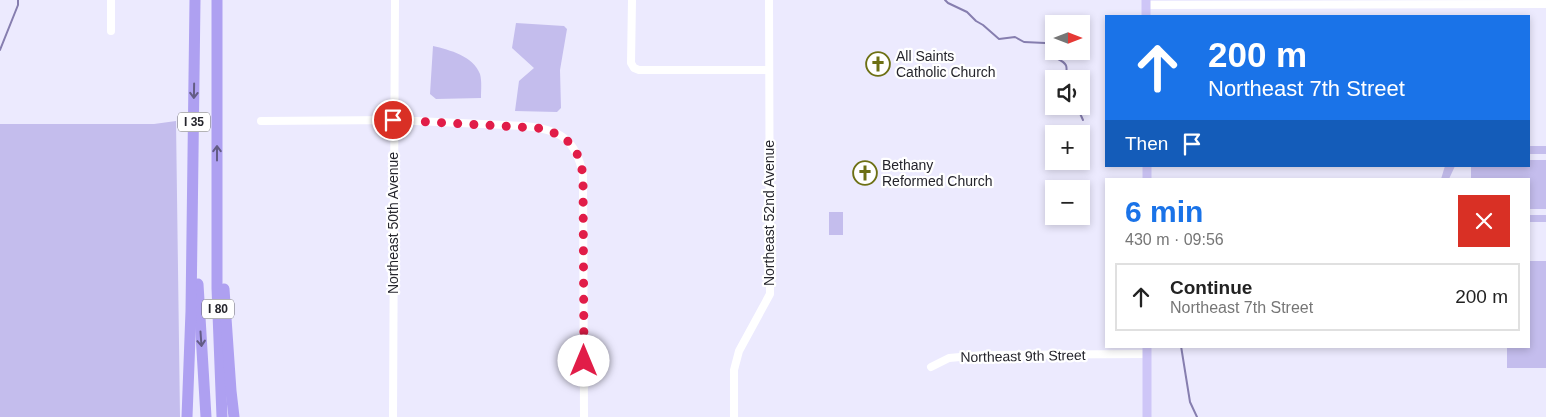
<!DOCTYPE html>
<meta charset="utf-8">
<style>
:root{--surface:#fff;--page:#f6f6f6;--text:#222;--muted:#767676;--line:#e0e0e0;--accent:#1a73e8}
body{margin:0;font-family:Helvetica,sans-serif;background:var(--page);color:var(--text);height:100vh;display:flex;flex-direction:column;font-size:19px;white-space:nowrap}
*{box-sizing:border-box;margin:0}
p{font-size:16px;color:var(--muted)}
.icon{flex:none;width:28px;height:28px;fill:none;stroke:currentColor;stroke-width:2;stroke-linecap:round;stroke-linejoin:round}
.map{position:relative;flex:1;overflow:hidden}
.drawer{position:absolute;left:1105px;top:178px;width:425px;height:170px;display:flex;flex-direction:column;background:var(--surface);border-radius:0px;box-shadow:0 2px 8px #0003}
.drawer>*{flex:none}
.top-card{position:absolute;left:1105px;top:15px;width:425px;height:152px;border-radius:0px;box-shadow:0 2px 8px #0003;background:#1a73e8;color:#fff;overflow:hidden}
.needle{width:32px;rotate:90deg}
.fabs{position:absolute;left:1045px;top:15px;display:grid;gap:10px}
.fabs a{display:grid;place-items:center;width:45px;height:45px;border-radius:0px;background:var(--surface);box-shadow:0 2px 8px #0003;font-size:25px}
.pin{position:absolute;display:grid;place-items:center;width:42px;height:42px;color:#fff;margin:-21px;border:2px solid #fff;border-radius:50%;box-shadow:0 1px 5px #0007}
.me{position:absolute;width:55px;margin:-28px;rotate:0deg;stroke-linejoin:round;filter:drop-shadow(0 0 4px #0008)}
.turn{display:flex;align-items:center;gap:18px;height:105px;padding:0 20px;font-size:22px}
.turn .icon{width:65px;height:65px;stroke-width:2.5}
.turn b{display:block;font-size:35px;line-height:42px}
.then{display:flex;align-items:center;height:48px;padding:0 20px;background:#0003;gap:10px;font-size:19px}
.round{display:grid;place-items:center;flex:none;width:52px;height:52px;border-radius:0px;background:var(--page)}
.head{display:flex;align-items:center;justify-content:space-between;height:85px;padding:0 20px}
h1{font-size:30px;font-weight:800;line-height:38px;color:var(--accent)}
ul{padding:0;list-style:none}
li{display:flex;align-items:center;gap:15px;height:68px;margin:0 10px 8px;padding:0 10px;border:2px solid var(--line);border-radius:0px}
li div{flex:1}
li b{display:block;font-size:19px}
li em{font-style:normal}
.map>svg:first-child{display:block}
.green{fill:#c4bded}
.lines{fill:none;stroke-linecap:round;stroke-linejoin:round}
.stream{stroke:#867eaf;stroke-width:2}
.minor{stroke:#fff;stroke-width:8}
.major{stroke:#cec6f7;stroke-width:9}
.highway{stroke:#aea0f1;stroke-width:11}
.oneway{stroke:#635c85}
.route{stroke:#e11d48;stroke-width:9;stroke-dasharray:0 16.2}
.labels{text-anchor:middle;stroke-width:4.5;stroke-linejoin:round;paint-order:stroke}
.shield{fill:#fff;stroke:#66666b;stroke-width:1}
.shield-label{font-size:12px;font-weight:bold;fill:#25252c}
.poi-label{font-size:14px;fill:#25252c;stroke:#fff;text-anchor:start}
.street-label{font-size:14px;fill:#25252c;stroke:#fff}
</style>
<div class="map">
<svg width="1546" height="417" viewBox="0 0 1546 417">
<rect width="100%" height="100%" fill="#eceafe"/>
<g class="green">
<polygon points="516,23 564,26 567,29 560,70 561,108 557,112 515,111 519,81 534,68 512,48"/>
<path d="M433 46C450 50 473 56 480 74 482 81 481 91 481 98L436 99 430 94Z"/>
<polygon points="176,121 180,417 0,417 0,124 154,124"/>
<rect x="1529" y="146" width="17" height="8"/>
<polygon points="1529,160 1546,160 1546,209 1529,209 1529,179 1471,179 1471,166 1529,166"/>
<polygon points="1445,166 1455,166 1449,179 1441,179"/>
<rect x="829" y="212" width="14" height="23"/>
<rect x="1529" y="215" width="17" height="7"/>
<polygon points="1529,261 1546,261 1546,368 1507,368 1507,346 1529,346"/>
</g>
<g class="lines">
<g class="stream">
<polyline points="945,0 948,3 967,12 976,21 983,25 999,39 1015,37 1024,42 1045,43 1054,48"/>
<polyline points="0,50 18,5 18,0"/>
<path d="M1059 51 1057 55 1058 59C1070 65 1066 68 1066 79"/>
<polyline points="1078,109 1083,120"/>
<polyline points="1181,346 1190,402 1197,417"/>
</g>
<g class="minor">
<polyline points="111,0 111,31"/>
<polyline points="632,0 631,63 634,68 639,70 769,70"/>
<polyline points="1146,5 1546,4"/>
<path d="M261 121 393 120 524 126C560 129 576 139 583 175L584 417"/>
<polyline points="931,367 949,358 983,355 1147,354"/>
<polyline points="393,417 395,0"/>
<polyline points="734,417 734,370 739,351 770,294 769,0"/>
</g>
<g class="major">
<polyline points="1146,0 1146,16"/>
<polyline points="1147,166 1147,179"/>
<polyline points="1147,346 1147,417"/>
</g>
<g class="highway">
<polyline points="217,0 217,288 222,417"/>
<polyline points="198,284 206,417"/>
<polyline points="224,289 231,391 234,417"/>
<polyline points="187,417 191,311 195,0"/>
</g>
</g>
<defs><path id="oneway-shaft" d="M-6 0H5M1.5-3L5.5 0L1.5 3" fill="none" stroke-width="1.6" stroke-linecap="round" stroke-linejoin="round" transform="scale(1.25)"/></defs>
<g class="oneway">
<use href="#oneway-shaft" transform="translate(194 91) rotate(91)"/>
<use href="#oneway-shaft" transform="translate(217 153) rotate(-90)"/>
<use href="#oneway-shaft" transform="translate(201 339) rotate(86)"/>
</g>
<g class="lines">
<path class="route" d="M393 120 538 128C567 135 578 145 583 175L584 361"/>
</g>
<defs>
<g id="church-ring" transform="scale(1.25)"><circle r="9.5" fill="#fff" stroke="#6d7014" stroke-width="1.5"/><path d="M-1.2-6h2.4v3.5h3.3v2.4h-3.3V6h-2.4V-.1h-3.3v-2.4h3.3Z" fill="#6d7014"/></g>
</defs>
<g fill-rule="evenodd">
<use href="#church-ring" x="878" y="64"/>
<use href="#church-ring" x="865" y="173"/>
</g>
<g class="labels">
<g class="shield">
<rect x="178" y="112.5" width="32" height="19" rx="4"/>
<rect x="202" y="299.5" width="32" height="19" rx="4"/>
</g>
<g class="shield-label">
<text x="194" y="126">I 35</text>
<text x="218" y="313">I 80</text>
</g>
<g class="poi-label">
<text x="896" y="61">All Saints<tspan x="896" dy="16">Catholic Church</tspan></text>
<text x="882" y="170">Bethany<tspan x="882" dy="16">Reformed Church</tspan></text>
</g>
<g class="street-label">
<text transform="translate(769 213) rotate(-90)" y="5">Northeast 52nd Avenue</text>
<text transform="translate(393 223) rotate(-90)" y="5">Northeast 50th Avenue</text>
<text transform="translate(1023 356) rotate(-1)" y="5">Northeast 9th Street</text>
</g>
</g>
</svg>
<div class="fabs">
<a><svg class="needle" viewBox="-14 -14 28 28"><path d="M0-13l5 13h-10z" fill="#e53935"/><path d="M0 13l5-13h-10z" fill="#767676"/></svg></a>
<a><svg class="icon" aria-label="sound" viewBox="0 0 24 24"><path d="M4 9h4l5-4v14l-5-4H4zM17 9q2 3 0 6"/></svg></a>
<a>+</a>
<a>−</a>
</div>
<div class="pin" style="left:393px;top:120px;background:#d93025"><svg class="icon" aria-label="arrive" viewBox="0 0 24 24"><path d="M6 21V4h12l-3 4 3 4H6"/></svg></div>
<svg class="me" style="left:584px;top:361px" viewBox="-20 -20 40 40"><circle r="19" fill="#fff"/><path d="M0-13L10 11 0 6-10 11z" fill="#e11d48"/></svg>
<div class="top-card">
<div class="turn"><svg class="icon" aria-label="ahead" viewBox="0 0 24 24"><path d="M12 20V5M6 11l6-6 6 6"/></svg><div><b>200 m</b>Northeast 7th Street</div></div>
<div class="then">Then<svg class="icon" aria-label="arrive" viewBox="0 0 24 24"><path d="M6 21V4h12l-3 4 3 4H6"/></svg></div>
</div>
<section class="drawer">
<div class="head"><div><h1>6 min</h1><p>430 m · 09:56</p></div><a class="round" style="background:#d93025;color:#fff"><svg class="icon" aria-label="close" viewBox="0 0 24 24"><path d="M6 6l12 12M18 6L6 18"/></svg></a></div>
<ul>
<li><svg class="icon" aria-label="ahead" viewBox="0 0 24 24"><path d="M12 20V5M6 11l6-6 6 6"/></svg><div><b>Continue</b><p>Northeast 7th Street</p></div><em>200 m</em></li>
</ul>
</section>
</div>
